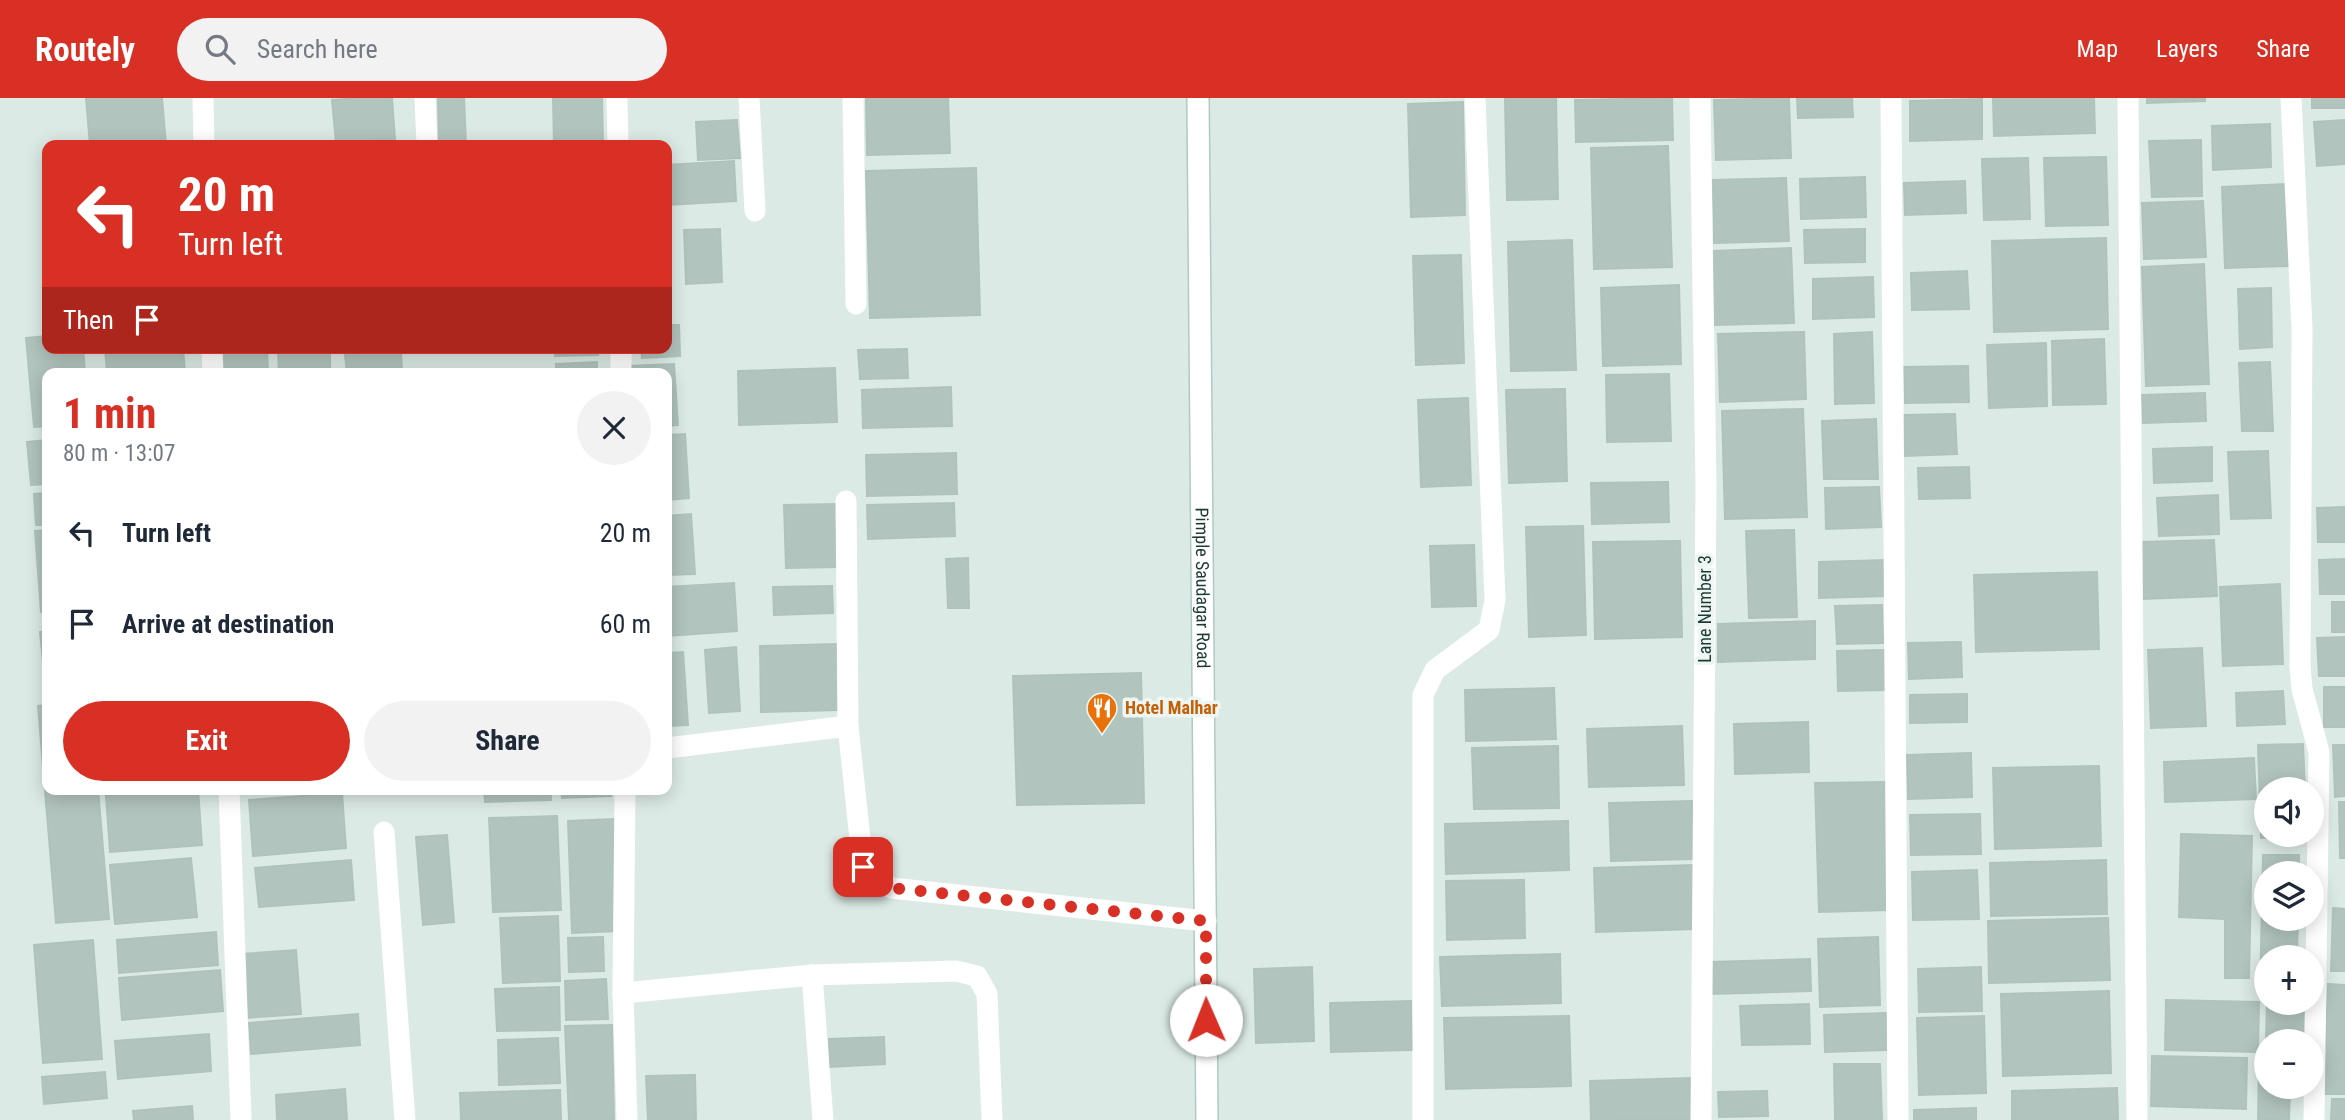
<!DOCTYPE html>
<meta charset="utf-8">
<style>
:root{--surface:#fff;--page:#f2f2f3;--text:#1f2937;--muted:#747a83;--accent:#d93025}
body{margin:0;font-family:"Roboto Condensed",sans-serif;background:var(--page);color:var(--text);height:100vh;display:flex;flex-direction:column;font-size:26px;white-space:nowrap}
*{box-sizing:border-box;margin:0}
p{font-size:23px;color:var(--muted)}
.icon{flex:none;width:38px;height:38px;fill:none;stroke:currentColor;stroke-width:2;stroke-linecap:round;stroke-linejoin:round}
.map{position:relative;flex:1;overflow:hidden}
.drawer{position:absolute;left:42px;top:270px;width:630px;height:427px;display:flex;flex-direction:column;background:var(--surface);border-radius:14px;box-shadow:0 4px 18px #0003}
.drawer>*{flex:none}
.guide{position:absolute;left:42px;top:42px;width:630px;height:214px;border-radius:14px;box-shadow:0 4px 18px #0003;background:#d93025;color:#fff;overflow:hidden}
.tools{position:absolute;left:2254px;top:679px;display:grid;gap:14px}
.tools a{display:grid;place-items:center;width:70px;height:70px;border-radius:50%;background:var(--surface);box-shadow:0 4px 18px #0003;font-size:35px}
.pin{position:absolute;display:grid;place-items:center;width:60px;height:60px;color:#fff;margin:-30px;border-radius:14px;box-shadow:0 4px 10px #0006}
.me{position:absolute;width:77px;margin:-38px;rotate:359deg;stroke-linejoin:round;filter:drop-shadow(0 0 5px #0008)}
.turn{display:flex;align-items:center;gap:24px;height:147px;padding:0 21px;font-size:32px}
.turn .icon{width:91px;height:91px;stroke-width:2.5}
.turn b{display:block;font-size:49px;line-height:60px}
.then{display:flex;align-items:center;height:66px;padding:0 21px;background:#0003;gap:14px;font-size:26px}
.round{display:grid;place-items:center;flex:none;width:74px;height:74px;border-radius:37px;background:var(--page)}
.overview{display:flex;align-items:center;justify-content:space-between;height:119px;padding:0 21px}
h1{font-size:42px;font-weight:700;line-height:52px;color:var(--accent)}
.action{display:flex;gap:14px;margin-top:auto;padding:14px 21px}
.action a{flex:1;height:80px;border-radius:42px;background:var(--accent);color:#fff;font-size:28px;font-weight:700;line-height:80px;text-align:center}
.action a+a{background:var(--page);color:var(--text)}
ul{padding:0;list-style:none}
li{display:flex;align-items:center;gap:21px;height:91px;padding:0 21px}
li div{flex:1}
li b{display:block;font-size:26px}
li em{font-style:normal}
header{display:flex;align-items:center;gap:42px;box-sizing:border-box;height:98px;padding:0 35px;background:var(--accent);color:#fff}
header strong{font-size:33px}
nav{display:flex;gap:38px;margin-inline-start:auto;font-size:24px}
.search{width:490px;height:63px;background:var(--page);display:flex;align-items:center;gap:18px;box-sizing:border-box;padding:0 24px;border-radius:38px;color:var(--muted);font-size:26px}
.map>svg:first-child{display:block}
.building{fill:#b2c4be;stroke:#afc3bc;stroke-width:2}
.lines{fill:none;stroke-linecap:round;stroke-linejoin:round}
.secondary-casing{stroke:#afcac2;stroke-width:24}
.lane{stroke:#fff;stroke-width:21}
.street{stroke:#fff;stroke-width:21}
.secondary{stroke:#fff;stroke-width:21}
.route{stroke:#d93025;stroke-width:12;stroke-dasharray:0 21.6}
.labels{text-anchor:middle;stroke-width:7;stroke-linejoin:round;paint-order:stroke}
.street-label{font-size:18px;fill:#1e3934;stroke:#edf6f2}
.food-label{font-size:18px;font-weight:bold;fill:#c56008;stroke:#edf6f2;text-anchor:start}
</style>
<header>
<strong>Routely</strong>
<div class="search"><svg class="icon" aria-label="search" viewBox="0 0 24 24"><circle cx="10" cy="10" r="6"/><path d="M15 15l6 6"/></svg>Search here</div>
<nav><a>Map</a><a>Layers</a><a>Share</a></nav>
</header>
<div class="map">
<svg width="2345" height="1022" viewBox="0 0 2345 1022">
<rect width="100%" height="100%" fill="#dceae5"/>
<g class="building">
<polygon points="86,0 162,0 166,47 90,47"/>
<polygon points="359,0 392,0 395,41 336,45 332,2"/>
<polygon points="438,0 464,0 466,47 439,47"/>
<polygon points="553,0 602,0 603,47 554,47"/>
<polygon points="866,0 948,0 950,55 867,57"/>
<polygon points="1505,0 1556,0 1558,101 1507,102"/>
<polygon points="1672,0 1673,42 1576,44 1575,2"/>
<polygon points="1789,0 1791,60 1716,62 1714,2"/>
<polygon points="1797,0 1852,0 1853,19 1798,20"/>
<polygon points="1993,0 2094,0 2095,35 1994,38"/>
<polygon points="2147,0 2205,0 2205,3 2147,5"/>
<rect x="2312" y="0" width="33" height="10"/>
<polygon points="1982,1 1982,41 1910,43 1910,3"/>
<polygon points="1463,4 1465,117 1411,119 1408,6"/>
<polygon points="737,22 740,60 698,62 696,24"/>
<polygon points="2345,22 2345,66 2317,68 2314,24"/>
<polygon points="2270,26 2271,69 2213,72 2212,28"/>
<polygon points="2201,42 2202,98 2152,99 2149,43"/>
<polygon points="1668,48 1672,169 1594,171 1591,50"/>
<polygon points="2106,59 2108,127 2046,128 2044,60"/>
<polygon points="2028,60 2030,121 1984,122 1982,61"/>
<polygon points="734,63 736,103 667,107 667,67"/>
<polygon points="976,70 980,217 870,220 866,73"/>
<polygon points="1865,79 1866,119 1801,121 1800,81"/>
<polygon points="1786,80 1789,143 1714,145 1713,82"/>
<polygon points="1965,83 1966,115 1905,117 1904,85"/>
<polygon points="2286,86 2288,168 2225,170 2222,89"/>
<polygon points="2203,103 2206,159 2144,161 2142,105"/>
<polygon points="720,131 722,184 686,186 684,132"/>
<polygon points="1865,131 1865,164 1805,165 1804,132"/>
<polygon points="2106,140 2108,231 1994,234 1992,143"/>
<polygon points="1572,142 1576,272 1511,273 1508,144"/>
<polygon points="1791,150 1794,225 1714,227 1712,153"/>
<polygon points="1461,157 1464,265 1416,267 1413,158"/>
<polygon points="2204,166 2209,286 2146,288 2142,169"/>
<polygon points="1967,173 1969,211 1912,212 1911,175"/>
<polygon points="1873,179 1874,219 1813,221 1813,181"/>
<polygon points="1679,187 1681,266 1603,268 1601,190"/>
<polygon points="2271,190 2272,249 2240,251 2238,191"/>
<polygon points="667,227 679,227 680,258 642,260 641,250 667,250"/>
<polygon points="1804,234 1806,301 1720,304 1718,236"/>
<polygon points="1872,234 1874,305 1835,306 1834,236"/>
<polygon points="47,238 47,250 83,250 85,275 47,275 47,328 34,329 26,240"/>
<polygon points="2104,241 2106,306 2053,307 2052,243"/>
<polygon points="2046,245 2047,308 1989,310 1987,247"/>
<polygon points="105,250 183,250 185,275 107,275"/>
<polygon points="217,250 267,250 268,275 218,275"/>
<polygon points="555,250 598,250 598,257 555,258"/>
<polygon points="907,251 908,280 860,281 858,252"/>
<polygon points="330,252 330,275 279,275 278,253"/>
<polygon points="401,252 402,275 347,275 345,257"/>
<polygon points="597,264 597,275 556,275 556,266"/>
<polygon points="2270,264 2273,333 2242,333 2239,265"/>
<polygon points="674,266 678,327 667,328 667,275 628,275 628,268"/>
<polygon points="1968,268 1969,304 1905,305 1904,269"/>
<polygon points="835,270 837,324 739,327 738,273"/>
<polygon points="1669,276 1671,343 1607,344 1606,277"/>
<polygon points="951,289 952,328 863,330 862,292"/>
<polygon points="1565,291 1567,383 1509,385 1506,292"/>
<polygon points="2205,295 2206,323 2143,325 2142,297"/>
<polygon points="1468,300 1471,387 1421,389 1418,302"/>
<polygon points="1803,311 1807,419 1725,421 1722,313"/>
<polygon points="1955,316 1957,356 1904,358 1904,317"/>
<polygon points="1876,321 1878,381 1824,381 1822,323"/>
<polygon points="685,336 689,400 667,402 667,337"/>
<polygon points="47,342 47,386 31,387 27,344"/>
<polygon points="2212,349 2212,383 2154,385 2153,351"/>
<polygon points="2268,353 2271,420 2231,421 2228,354"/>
<polygon points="956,355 957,396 867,398 866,357"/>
<polygon points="1969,369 1970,400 1919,401 1918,370"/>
<polygon points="1668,384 1669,424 1592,426 1591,385"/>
<polygon points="1879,389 1881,429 1826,431 1825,390"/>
<polygon points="47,395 47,427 36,427 34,396"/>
<polygon points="2218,397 2219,436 2159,438 2157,400"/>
<polygon points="954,405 955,438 868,441 867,407"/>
<polygon points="838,406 839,469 786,470 784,407"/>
<polygon points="2345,409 2345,444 2318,444 2317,410"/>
<polygon points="691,416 695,476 667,477 667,418"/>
<polygon points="1583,428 1586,537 1529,539 1526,429"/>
<polygon points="47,432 47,514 41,514 35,433"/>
<polygon points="1794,432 1797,519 1749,520 1746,433"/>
<polygon points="2214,442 2217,498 2143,501 2141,444"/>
<polygon points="1680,443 1682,539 1595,541 1593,444"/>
<polygon points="1474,447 1476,508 1432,509 1430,448"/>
<polygon points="968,460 969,510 948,510 946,461"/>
<polygon points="2345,461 2345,496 2320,496 2319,462"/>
<polygon points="1886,462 1887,498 1819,500 1819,464"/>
<polygon points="2097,474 2099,551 1976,554 1974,477"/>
<polygon points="734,485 737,533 667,538 667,489"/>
<polygon points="2280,486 2283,566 2223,568 2220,489"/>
<polygon points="832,488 833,515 774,517 773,489"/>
<rect x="2332" y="504" width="13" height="30"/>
<polygon points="1882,507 1883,545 1837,546 1835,508"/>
<polygon points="1815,523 1815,561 1718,564 1718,526"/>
<polygon points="47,533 47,583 45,583 40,534"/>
<polygon points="2345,539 2345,578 2319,578 2317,540"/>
<polygon points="1961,544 1962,579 1909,581 1908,545"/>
<polygon points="837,546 839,612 761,614 760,548"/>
<polygon points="736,549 740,613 709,615 705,552"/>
<polygon points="2202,550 2206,628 2151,630 2148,552"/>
<polygon points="1886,552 1887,592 1838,593 1837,553"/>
<polygon points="683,554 688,627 667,628 667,555"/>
<polygon points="1141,575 1144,705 1017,707 1013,578"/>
<rect x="2324" y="589" width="21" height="40"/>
<polygon points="1554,590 1556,641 1466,643 1465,592"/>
<polygon points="2283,593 2285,626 2237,628 2236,595"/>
<polygon points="1967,596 1967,624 1910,625 1910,597"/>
<polygon points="47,607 47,691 98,691 109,821 56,825 38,608"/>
<polygon points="1808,624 1809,674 1735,676 1734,626"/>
<polygon points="1682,628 1684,687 1589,689 1587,631"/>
<polygon points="2303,646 2305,691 2266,691 2266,737 2307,738 2261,740 2258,647"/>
<polygon points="2333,647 2345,647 2345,698 2335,699"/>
<polygon points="1558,648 1559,710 1474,711 1472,650"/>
<polygon points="1971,655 1972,699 1908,701 1907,657"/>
<polygon points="2254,660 2256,701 2165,704 2164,664"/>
<polygon points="2099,668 2101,748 1995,751 1993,670"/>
<polygon points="1887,684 1890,812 1819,814 1815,685"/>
<polygon points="180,691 198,691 202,747 110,754 106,698"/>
<polygon points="484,691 551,691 551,702 485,704"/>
<polygon points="561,691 611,691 611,698 562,700"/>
<polygon points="342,695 346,750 253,758 249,702"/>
<polygon points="1692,703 1693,761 1611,763 1609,705"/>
<polygon points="2339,704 2345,704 2345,760 2340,760"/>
<polygon points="1980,716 1981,756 1911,757 1910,717"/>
<polygon points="557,718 561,812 493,814 489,720"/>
<polygon points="615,721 619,833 572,835 568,723"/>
<polygon points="1568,723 1569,772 1446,776 1445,726"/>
<polygon points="2181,736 2252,738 2249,880 2225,880 2225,821 2179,819"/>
<polygon points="447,737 454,824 423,827 416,739"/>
<polygon points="2263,757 2299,757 2299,775 2266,775 2266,821 2298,821 2297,859 2266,859 2266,897 2260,897"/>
<polygon points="191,760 197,819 115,826 110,767"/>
<polygon points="351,762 354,802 259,809 255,770"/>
<polygon points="2106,762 2107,816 1991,818 1990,765"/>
<polygon points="1695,767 1696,831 1596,834 1594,770"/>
<polygon points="1977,772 1979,821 1913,822 1912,774"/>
<polygon points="1524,782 1525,840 1447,842 1446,783"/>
<polygon points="2333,810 2345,811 2345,873 2331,873"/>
<polygon points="558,818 560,883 503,885 500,820"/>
<polygon points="2108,820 2110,882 1989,885 1988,823"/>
<polygon points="216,834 218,867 119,875 117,842"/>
<polygon points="603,839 604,873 569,874 568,840"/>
<polygon points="1878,839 1880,907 1820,909 1818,841"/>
<polygon points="93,842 102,961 43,965 34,847"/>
<polygon points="296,852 301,916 245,920 241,856"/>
<polygon points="1560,856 1561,905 1442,908 1440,859"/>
<polygon points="1810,861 1811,893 1710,896 1709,864"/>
<polygon points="1312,869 1314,943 1256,945 1254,871"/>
<polygon points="1981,869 1982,913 1919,914 1918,871"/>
<polygon points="220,872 223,913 122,922 119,880"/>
<polygon points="606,881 608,921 566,922 565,883"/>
<polygon points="2328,886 2345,887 2345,996 2324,996"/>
<polygon points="559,889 560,932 497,933 495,891"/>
<polygon points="2109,893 2111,975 2003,978 2001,896"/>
<polygon points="2166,902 2259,904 2258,954 2165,952"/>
<polygon points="1411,903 1412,952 1331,954 1330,905"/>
<polygon points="2267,905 2304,905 2303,943 2266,943"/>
<polygon points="1809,906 1810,946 1742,947 1740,908"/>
<polygon points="1886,915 1887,952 1825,954 1824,917"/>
<polygon points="358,916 360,947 251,956 249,925"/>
<polygon points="1569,918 1571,988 1446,991 1444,920"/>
<polygon points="1984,918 1986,995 1919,997 1917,920"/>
<polygon points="612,927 614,1022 569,1022 565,928"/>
<polygon points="209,936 211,973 118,981 115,943"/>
<polygon points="884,939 885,966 830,969 829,941"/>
<polygon points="558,940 560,985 499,987 498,942"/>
<polygon points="2152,958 2247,960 2246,1011 2151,1008"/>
<polygon points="1834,966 1880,966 1882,1022 1835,1022"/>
<polygon points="2259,966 2266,967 2266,989 2290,989 2289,1022 2258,1022"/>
<polygon points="105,974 107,1000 44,1006 42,979"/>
<polygon points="695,977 696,1022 648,1022 646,978"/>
<polygon points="1690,980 1691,1021 1591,1022 1590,983"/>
<polygon points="2117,990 2118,1022 2012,1022 2012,993"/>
<polygon points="345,991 347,1022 277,1022 276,997"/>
<polygon points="560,992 561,1022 461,1022 460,995"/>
<polygon points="1767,993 1768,1018 1719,1019 1718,994"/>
<polygon points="2332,1001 2345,1001 2345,1022 2331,1022"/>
<polygon points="192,1008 193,1022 134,1022 133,1013"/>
<polygon points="1976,1010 1976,1022 1914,1022 1914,1012"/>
</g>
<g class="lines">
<g class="secondary-casing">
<g id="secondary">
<path id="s1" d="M1198 0 1207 1022"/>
</g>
</g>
<g class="lane">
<polyline points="853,0 856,206"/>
<polyline points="384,734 405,1022"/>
</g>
<g class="street">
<polyline points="203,0 204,47"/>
<polyline points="425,0 427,47"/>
<polyline points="617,0 618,47"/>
<polyline points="749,0 755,113"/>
<polyline points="1700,0 1706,387 1701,1022"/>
<polyline points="1891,0 1898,1022"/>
<polyline points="2128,0 2137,1022"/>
<polyline points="2291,0 2302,230 2300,568 2302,591 2319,654 2314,1022"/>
<polyline points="212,250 213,275"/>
<polyline points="621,250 621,275"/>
<polyline points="846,403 848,628"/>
<polyline points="667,650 848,628 863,769 891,790 1206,823"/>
<polyline points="229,691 241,1022"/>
<polyline points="625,691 623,895 627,1022"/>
<polyline points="812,877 823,1022"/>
<polyline points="623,895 812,877 956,873 977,878 987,896 992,1022"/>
<polyline points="1423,1022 1423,597 1435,572 1489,532 1495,502 1475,0"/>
</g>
<use href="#secondary" class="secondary"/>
</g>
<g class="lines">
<polyline class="route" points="863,769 891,790 1206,823 1206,922"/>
</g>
<defs>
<g id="restaurant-pin" transform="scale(1.575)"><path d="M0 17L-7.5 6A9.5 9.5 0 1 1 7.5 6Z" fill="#e8710a" stroke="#edf6f2"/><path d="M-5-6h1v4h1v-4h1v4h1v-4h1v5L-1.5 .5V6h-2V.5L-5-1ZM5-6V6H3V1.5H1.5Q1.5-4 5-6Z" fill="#fff"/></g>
</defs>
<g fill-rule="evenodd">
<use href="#restaurant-pin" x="1102" y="610"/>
</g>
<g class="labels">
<g class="street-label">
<text dy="6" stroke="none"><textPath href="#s1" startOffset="490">Pimple Saudagar Road</textPath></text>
<text transform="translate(1705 511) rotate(-90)" y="6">Lane Number 3</text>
</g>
<g class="food-label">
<text x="1125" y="616">Hotel Malhar</text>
</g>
</g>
</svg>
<div class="tools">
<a><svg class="icon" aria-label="sound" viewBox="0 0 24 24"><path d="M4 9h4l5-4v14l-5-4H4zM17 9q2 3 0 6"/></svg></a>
<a><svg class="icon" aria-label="layers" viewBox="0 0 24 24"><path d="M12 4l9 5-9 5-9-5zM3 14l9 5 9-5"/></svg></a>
<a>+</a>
<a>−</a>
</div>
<div class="pin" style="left:863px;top:769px;background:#d93025"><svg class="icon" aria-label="arrive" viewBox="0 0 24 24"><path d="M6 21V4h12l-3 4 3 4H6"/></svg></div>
<svg class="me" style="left:1206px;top:922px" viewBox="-20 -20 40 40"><circle r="19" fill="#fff"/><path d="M0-13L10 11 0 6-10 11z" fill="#d93025"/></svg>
<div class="guide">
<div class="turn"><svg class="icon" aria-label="left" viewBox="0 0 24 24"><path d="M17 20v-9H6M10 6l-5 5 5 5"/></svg><div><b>20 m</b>Turn left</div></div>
<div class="then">Then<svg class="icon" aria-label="arrive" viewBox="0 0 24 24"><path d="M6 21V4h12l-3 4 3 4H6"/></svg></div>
</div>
<section class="drawer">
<div class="overview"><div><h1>1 min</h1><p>80 m · 13:07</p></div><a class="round"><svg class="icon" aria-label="close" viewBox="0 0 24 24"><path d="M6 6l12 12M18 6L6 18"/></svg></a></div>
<ul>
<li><svg class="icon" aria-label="left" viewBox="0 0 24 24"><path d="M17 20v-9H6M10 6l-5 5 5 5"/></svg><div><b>Turn left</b></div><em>20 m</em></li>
<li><svg class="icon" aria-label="arrive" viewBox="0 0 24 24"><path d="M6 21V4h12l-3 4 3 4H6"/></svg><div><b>Arrive at destination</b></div><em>60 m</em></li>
</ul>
<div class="action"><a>Exit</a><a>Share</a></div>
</section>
</div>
